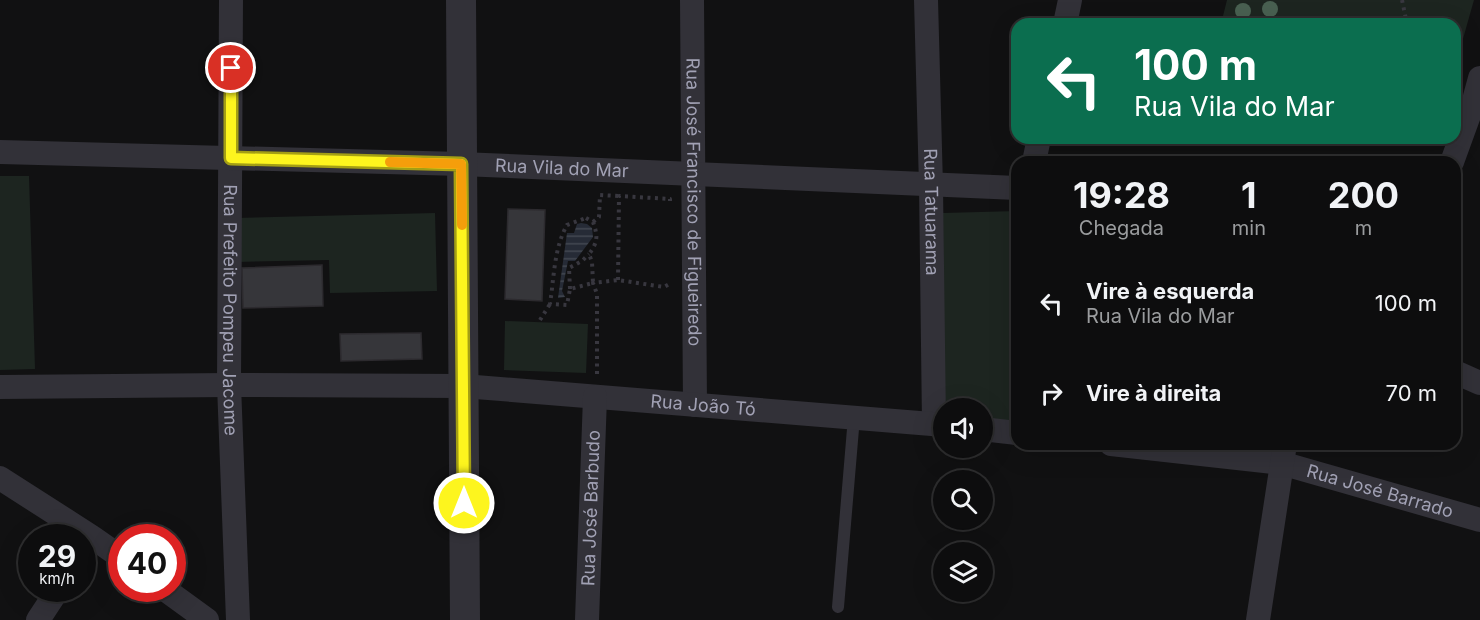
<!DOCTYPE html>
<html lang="pt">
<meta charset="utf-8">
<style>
:root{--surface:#0d0d0e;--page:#1b1b1c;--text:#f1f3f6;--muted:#9a9c9e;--line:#2d2d2e}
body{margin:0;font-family:Inter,sans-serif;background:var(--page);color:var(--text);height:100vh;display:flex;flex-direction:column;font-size:22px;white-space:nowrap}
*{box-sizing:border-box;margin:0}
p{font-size:20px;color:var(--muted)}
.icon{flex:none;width:33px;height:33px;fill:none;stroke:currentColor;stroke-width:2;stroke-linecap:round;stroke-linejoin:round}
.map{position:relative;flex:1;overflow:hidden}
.drawer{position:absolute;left:1011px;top:156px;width:450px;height:294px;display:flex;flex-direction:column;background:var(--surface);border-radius:18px;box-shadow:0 6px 24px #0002,0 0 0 2px var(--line)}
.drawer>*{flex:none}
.guide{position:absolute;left:1011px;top:18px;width:450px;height:126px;border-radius:18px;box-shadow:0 6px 24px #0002,0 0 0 2px var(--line);background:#0b6e4f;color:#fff;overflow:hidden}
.controls{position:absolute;left:933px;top:398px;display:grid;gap:12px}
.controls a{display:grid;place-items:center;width:60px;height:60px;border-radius:50%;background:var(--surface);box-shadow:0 6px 24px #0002,0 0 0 2px var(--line);font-size:30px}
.speed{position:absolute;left:18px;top:524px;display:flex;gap:12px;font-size:30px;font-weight:700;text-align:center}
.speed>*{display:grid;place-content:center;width:78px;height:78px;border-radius:50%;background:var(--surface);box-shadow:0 6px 24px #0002,0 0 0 2px var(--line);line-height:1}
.speed small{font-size:15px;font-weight:400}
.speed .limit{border:9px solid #d22;background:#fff;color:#111}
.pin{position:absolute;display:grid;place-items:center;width:51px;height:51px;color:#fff;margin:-26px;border:3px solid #fff;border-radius:50%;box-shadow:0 2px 6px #0007}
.me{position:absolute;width:66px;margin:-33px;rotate:0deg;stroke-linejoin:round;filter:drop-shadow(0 0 4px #0008)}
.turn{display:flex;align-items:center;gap:21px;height:126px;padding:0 24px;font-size:27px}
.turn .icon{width:78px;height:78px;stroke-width:2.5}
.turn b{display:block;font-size:42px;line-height:51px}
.eta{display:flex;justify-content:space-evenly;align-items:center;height:102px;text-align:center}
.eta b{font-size:36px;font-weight:700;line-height:42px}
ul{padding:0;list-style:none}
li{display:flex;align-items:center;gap:18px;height:90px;padding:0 24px}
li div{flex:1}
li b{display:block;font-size:22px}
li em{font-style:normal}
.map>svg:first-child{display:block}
.grass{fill:#1d2520}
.water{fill:url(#water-rules)}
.building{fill:#36363a;stroke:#2c2a2e;stroke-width:1.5}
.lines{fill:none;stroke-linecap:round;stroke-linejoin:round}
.path{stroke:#38373f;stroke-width:4;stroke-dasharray:3 4.5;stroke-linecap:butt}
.service{stroke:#323138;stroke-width:12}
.minor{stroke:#323138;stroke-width:24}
.tertiary{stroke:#323138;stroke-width:30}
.tree{fill:#496051}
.route-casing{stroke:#a49f14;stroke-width:15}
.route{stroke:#fdf51e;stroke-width:10}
.slow{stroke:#f59e0b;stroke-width:10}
.labels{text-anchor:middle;stroke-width:5;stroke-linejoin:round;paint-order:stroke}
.street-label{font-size:18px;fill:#a1a1b4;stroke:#0c0c0d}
</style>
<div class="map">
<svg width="1480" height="620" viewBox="0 0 1480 620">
<defs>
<pattern id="water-rules" width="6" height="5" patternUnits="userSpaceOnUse" patternTransform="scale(1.5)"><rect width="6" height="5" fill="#262b36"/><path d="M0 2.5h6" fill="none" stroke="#424751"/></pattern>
</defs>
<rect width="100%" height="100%" fill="#111112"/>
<g class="grass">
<polygon points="1227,0 1474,0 1455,67 1455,24 1221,24"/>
<polygon points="0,176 29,176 35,369 0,370"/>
<polygon points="1017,211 1017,426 983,422 982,408 944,408 943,213"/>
<polygon points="435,213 437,291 330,293 329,260 236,262 235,218"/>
<polygon points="505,321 588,324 586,373 504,370"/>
</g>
<polygon class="water" points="581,223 587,224 592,228 593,237 575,261 568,261 562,291 565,297 558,298 567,233 574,233 577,224"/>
<g class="building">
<polygon points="508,209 545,210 542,301 505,299"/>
<polygon points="322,265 323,306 243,308 242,268"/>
<polygon points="421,333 422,359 341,361 340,334"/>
</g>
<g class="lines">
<g class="path">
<polyline points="1402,0 1407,24"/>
<path d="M586 218 593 222C598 236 598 242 589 254L592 262 593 283 570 289 567 305 550 304C554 278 554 248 567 225Z"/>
<polyline points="593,222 599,217 600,195 619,196"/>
<polyline points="618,280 619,196 670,199 670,201"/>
<polyline points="570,289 569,268 582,261 589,254"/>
<polyline points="540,320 550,304"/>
<polyline points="597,374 597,294 593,283 618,280 664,287 671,283"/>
</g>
<polyline class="service" points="838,607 854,417"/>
<g class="minor">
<path id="s1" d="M231 0 229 385 238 620"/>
<path id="s2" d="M692 0 695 405"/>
<path id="s3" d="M926 0 931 186 934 424"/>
<polyline points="1065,24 1070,0"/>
<path id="s4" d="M0 152 461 164 1017 188"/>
<polyline points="1034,162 1039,138"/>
<polyline points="1452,162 1473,104 1480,78"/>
<polyline points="1455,372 1480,383"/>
<path id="s5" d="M0 387 229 385 463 386 944 425"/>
<polyline points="982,429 1017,433"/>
<path id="s6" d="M1111 444 1281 463 1480 520"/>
<polyline points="0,478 92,537 122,558"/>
<polyline points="163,588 207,620"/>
<polyline points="38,620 59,588"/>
<path id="s7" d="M587 620 595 397"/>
<polyline points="1258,620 1285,444"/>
</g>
<polyline class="tertiary" points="461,0 465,620"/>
</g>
<g class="tree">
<circle cx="1270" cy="9" r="8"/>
<circle cx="1243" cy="11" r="8"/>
</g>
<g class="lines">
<g class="route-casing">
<polyline id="route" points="231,68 231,158 461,164 464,503"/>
</g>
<use href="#route" class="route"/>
<polyline class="slow" points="390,162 461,164 462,225"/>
</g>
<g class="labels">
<g class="street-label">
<text dy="6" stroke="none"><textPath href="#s4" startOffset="562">Rua Vila do Mar</textPath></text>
<text dy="6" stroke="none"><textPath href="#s2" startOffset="202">Rua José Francisco de Figueiredo</textPath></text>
<text dy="6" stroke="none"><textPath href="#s3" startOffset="212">Rua Tatuarama</textPath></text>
<text dy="6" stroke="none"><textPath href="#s1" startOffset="310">Rua Prefeito Pompeu Jacome</textPath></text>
<text dy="6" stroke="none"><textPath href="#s5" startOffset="704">Rua João Tó</textPath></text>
<text dy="6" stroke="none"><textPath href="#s6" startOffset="274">Rua José Barrado</textPath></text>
<text dy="6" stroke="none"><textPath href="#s7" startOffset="112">Rua José Barbudo</textPath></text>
</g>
</g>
</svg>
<div class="controls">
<a><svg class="icon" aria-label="sound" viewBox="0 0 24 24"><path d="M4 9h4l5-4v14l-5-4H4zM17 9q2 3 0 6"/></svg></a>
<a><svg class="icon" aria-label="search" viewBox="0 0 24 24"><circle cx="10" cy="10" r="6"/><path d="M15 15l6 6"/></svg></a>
<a><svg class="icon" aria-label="layers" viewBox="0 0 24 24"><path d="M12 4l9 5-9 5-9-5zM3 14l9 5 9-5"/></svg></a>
</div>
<div class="speed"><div>29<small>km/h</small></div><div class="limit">40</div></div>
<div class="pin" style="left:231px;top:68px;background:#d93025"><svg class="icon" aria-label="arrive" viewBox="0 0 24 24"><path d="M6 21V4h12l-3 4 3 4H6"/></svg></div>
<svg class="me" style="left:464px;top:503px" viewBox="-20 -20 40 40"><circle r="17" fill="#fdf51e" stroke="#fff" stroke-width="3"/><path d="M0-11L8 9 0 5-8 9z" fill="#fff"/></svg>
<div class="guide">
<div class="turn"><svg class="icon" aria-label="left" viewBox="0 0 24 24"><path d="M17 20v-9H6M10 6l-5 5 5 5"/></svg><div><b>100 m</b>Rua Vila do Mar</div></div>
</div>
<section class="drawer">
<div class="eta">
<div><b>19:28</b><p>Chegada</p></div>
<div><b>1</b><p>min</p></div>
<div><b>200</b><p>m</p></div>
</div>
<ul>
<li><svg class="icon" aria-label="left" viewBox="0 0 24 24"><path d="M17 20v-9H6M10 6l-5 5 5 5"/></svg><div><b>Vire à esquerda</b><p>Rua Vila do Mar</p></div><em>100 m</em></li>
<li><svg class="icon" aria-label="right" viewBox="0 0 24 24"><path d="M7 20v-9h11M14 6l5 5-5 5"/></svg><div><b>Vire à direita</b></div><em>70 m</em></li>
</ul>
</section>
</div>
